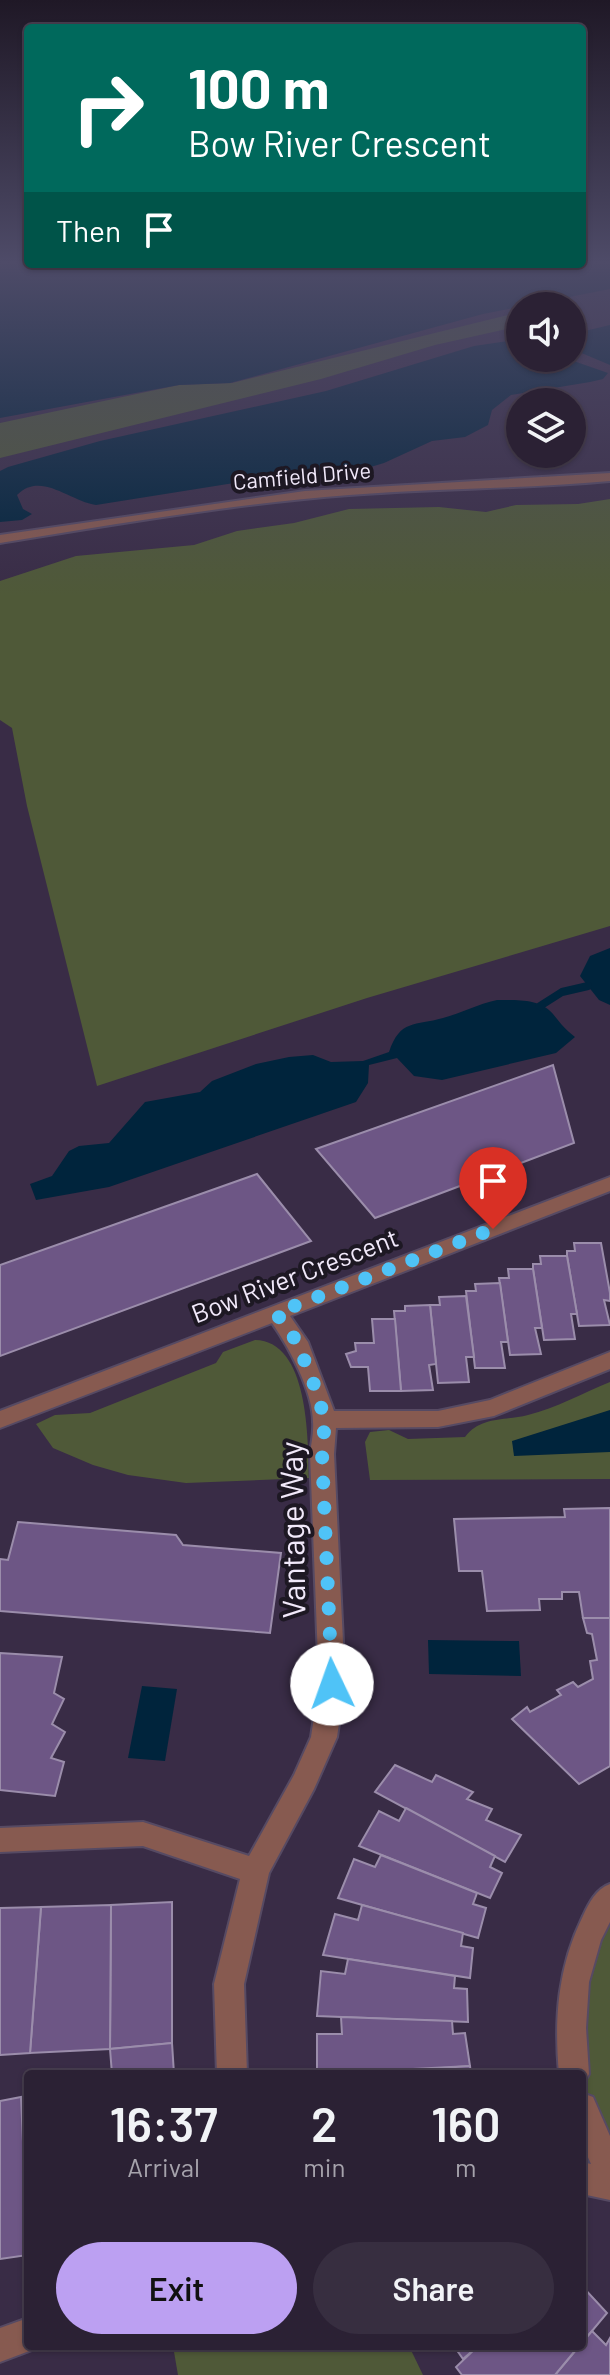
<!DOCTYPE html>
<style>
:root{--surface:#2b2134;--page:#372e40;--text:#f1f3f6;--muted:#a6a3ac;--line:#473e4f;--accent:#bca0f2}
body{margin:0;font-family:Barlow,sans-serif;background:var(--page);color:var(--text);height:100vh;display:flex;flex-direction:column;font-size:30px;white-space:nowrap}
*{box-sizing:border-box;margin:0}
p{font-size:26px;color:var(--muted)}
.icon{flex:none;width:44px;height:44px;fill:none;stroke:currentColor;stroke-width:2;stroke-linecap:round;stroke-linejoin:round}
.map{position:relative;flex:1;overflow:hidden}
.side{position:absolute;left:24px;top:2070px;width:562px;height:280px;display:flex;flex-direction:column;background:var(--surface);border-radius:8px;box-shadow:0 2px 6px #0004,0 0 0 2px var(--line)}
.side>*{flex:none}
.hud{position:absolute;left:24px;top:24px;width:562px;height:244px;border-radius:8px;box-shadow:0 2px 6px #0004,0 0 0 2px var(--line);background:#00695c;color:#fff;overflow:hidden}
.controls{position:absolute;left:506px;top:292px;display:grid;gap:16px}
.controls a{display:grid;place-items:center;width:80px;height:80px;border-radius:50%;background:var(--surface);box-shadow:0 2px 6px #0004,0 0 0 2px var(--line);font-size:40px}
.pin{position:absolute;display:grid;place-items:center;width:68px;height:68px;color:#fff;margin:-82px -34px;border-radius:50% 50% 50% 0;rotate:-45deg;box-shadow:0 0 8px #0007}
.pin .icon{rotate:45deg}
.me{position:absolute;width:88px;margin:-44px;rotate:357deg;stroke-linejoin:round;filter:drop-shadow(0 0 6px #0008)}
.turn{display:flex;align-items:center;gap:28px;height:168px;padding:0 32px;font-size:36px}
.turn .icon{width:104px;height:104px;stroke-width:2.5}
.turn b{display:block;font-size:56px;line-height:68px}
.then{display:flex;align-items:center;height:76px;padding:0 32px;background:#0003;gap:16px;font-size:30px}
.eta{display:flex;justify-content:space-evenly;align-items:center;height:136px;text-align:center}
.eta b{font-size:48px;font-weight:600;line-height:56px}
.button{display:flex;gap:16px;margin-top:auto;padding:16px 32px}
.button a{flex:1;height:92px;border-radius:48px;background:var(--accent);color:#111;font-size:32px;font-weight:600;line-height:92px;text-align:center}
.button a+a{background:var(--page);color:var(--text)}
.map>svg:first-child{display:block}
.green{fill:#4f5938}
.water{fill:#00243c}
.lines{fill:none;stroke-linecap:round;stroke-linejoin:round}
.stream{stroke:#00243c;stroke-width:8}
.building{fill:#6d5685;stroke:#9b8dab;stroke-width:2}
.street-casing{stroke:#564a63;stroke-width:4}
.street{fill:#875a50;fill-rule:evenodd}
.route{stroke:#4fc3f7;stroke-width:14;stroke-dasharray:0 25.2}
.labels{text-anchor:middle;stroke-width:8;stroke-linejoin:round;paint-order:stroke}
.far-street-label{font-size:22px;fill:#f1e9fa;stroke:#1d1823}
.street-label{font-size:26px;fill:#f1e9fa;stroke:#1d1823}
.near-street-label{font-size:32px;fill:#f1e9fa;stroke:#1d1823}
</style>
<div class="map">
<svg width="610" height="2375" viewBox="0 0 610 2375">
<rect width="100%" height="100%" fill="#392c46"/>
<g class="green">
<polygon points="520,312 520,326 435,345 321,379 0,458 0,423 179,385 232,383"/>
<polygon points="610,499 610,926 367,998 97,1086 27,806 12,728 0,720 0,581 76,556 194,545 237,531 294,523 349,509 439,507 486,512 516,505 578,504"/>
<path d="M255 1340C309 1341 308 1439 309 1478L186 1483 128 1475 93 1465 53 1448 36 1424 55 1415 90 1413 216 1363 223 1352Z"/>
<path d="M610 1382V1479L370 1480 365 1442 370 1432 389 1430 408 1439 465 1437C481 1416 505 1421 528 1415 556 1408 583 1393 610 1382Z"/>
<polygon points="610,1897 610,2172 582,2108 582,2074 574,2074 570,2044"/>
<polygon points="173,2346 409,2346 423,2375 178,2375"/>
</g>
<g class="water">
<polygon points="0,264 610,264 610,289 483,314 230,383 179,385 0,418"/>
<polygon points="610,325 610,365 572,349 572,334"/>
<path d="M508 341 520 344V358H565L608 373 603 379 590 382 511 395 492 410 488 425 465 437 432 441 384 463 354 472 272 477 96 505C69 501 41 471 17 495L23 509 32 514 22 520 0 522V471L8 467 100 441 326 391 474 346Z"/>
<polygon points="610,948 610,1005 599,1000 580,976 590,956"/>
<path d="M497 1000C515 1000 540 998 553 1014 560 1023 565 1029 575 1037L556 1053 442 1080 414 1076 397 1058 369 1065 368 1083 356 1102 109 1187 36 1200 30 1184 52 1176 69 1151 79 1146 109 1143 145 1102 200 1092 212 1081 256 1064 289 1057 313 1055 331 1062 363 1061 389 1052C400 1019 415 1026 443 1018 461 1013 478 1004 497 1000Z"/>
<polygon points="610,1410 610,1452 514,1456 512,1441"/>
<polygon points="428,1640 519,1641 521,1676 429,1674"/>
<polygon points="142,1686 177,1689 165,1761 128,1758"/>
</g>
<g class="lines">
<polyline class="stream" points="540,1006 562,992 588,986"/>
</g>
<g class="building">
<polygon points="553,1065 574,1143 375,1218 316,1149"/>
<polygon points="257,1174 311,1241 0,1356 0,1265"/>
<polygon points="574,1243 601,1243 610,1293 610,1301 604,1300 610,1325 579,1326 567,1256 567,1251 575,1251"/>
<polygon points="540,1256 567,1256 577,1314 571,1314 575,1339 544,1340 533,1269 533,1264 541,1264"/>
<polygon points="508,1269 533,1269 542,1328 535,1328 541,1354 510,1355 499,1278 509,1278"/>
<polygon points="500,1283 508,1342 501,1342 505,1368 475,1368 466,1291 476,1291 475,1284"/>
<polygon points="466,1296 474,1357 466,1357 469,1382 438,1383 430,1305 440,1305 439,1297"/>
<polygon points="430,1305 436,1364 429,1365 433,1390 401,1391 394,1311 405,1311 405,1306"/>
<polygon points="372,1319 395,1319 401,1391 370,1391 368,1367 351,1367 346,1354 356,1351 355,1343 374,1343"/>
<polygon points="610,1508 610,1618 583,1618 579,1592 562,1592 562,1599 539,1599 540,1610 487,1611 482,1571 459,1571 454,1519 565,1517 564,1509"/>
<polygon points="18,1522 176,1535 183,1545 281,1553 270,1633 0,1611 0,1559 8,1560"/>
<polygon points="583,1618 610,1618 610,1766 579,1784 512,1719 527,1707 530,1712 561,1695 557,1690 573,1682 578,1687 593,1679 590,1661 597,1660 592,1634 587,1633"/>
<polygon points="0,1653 62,1657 54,1693 64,1699 52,1724 65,1732 51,1758 64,1762 55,1796 0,1790"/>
<polygon points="395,1765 432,1782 436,1775 473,1792 467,1799 492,1809 486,1820 521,1835 505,1862 375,1792"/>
<polygon points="406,1808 495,1856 490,1867 502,1873 490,1898 359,1846 379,1811 399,1821"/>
<polygon points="381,1855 477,1893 473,1904 486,1908 478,1938 338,1898 354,1859 375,1867"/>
<polygon points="172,1902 172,2043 110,2049 111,1905"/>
<polygon points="111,1905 110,2049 30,2053 41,1907"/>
<polygon points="362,1905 463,1933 461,1946 473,1948 470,1978 323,1955 335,1914 358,1920"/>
<polygon points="41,1907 30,2053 0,2055 0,1908"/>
<polygon points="348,1959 455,1976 454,1988 467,1989 468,2022 317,2016 321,1971 345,1974"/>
<polygon points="341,2017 452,2021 453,2034 465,2033 470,2066 317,2074 317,2034 342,2034"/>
<polygon points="172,2043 174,2074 112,2074 110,2049"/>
<polygon points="470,2066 471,2074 354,2074"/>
<polygon points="28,2096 28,2227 21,2097"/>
<polygon points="21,2097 28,2255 0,2259 0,2101"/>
<polygon points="582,2286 607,2313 582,2343"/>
<polygon points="592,2331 606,2345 610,2338 610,2375 555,2375"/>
<polygon points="454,2346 478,2346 463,2359"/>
<polygon points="478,2346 579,2346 555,2375 462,2375 456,2367"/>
</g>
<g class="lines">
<g class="street-casing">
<g id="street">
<path d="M610 473V481C523 489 436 488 349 495 232 504 116 524 0 543V535L305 491Z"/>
<path d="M610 1177V1191L290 1316 308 1342 334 1411H438L490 1400 610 1352V1369L494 1416 438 1427 336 1428 334 1454 345 1684 337 1737 314 1789 269 1873 244 1984 247 2074H217L214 1984 240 1879 143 1846 0 1852V1828L143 1822 249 1856 294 1775 311 1737 319 1684 310 1454C311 1444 314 1433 313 1422 313 1392 289 1347 272 1323L0 1428V1411Z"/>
<path d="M610 1884V1922L601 1940 589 1982 586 2028 589 2074 582 2086V2074H559C554 2018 558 1967 583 1916 589 1903 596 1889 610 1884Z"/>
<polygon points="582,2093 593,2097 610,2136 610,2200 582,2194 582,2162 591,2164 582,2144"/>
<polygon points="28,2318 28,2346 40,2347 0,2362 0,2328"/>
</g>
</g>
<use href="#street" class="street"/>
</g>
<linearGradient id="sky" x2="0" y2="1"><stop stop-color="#1f1826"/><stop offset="0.44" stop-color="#4e4b68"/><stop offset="1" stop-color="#4e4b68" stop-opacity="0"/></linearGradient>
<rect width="610" height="596" fill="url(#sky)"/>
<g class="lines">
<polyline class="route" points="332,1684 322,1454 325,1420 315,1387 297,1342 276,1313 493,1229"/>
</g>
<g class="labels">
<g class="far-street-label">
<text transform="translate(302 476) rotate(-5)" y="8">Camfield Drive</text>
</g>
<g class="street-label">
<text transform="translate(295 1276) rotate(-21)" y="9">Bow River Crescent</text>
</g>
<g class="near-street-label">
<text transform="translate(293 1530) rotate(-91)" y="11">Vantage Way</text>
</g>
</g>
</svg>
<div class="controls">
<a><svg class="icon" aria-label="sound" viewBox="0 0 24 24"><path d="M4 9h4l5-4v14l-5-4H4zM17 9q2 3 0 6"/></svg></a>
<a><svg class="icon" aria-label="layers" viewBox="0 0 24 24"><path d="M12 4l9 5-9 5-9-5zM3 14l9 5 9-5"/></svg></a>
</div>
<div class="pin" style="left:493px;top:1229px;background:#d93025"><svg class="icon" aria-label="arrive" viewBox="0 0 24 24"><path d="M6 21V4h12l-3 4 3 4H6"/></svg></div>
<svg class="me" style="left:332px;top:1684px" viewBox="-20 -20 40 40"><circle r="19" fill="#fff"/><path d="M0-13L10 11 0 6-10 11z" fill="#4fc3f7"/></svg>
<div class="hud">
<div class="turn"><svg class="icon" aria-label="right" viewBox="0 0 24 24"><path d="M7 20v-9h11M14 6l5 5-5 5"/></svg><div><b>100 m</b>Bow River Crescent</div></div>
<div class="then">Then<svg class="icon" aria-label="arrive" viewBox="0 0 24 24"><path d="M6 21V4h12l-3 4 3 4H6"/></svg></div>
</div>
<section class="side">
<div class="eta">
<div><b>16:37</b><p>Arrival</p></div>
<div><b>2</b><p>min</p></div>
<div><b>160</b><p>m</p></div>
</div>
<div class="button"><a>Exit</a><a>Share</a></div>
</section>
</div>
